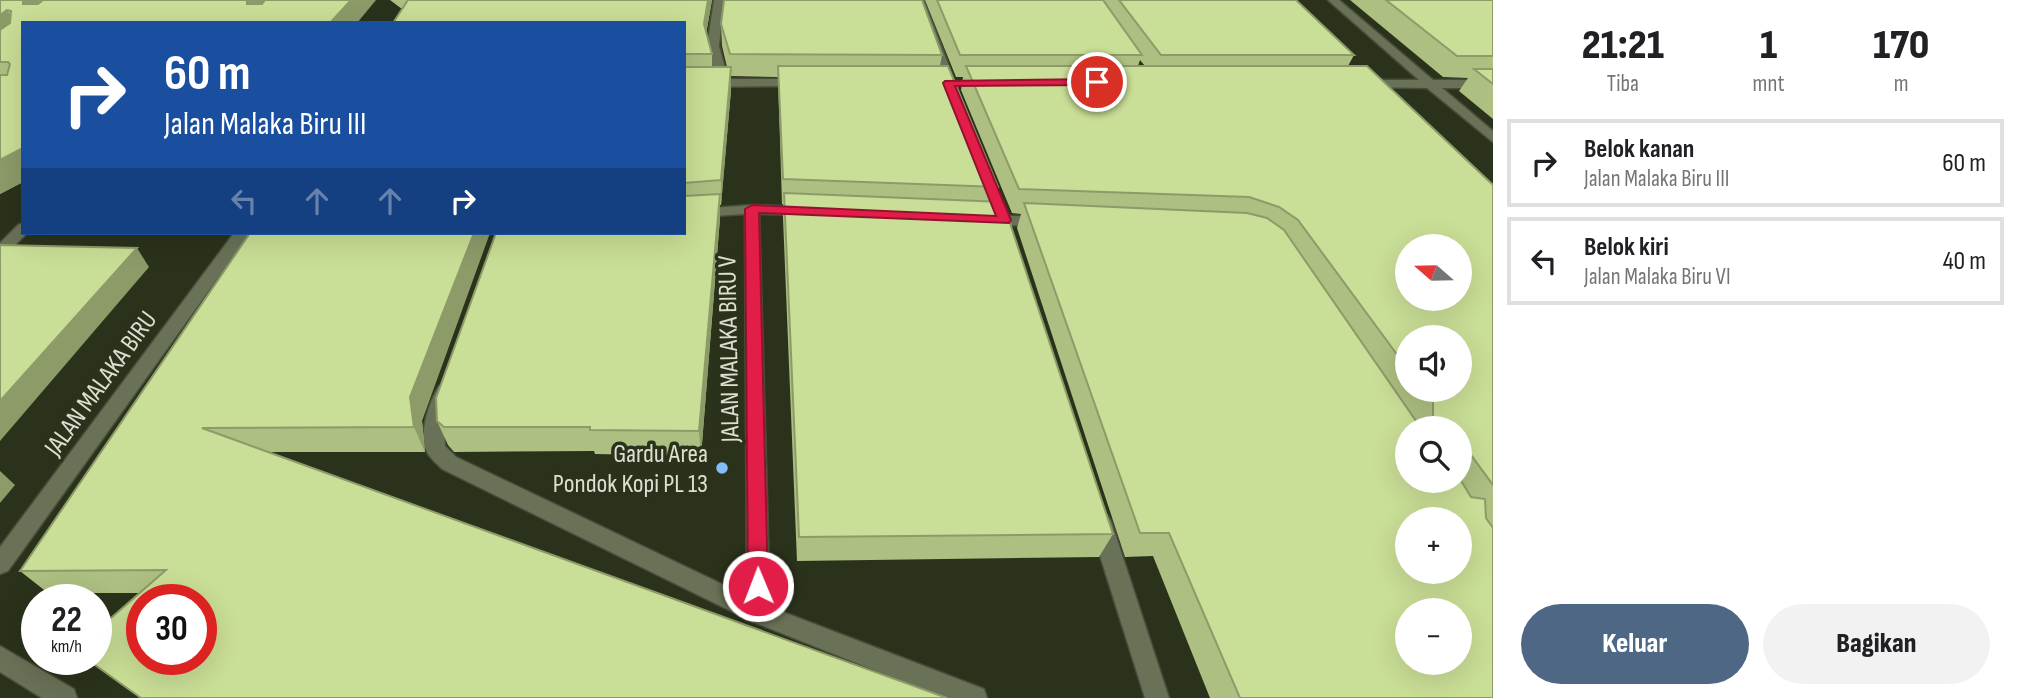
<!DOCTYPE html>
<html lang="id">
<meta charset="utf-8">
<style>
:root{--surface:#fff;--page:#f2f2f2;--text:#202124;--muted:#757577;--line:#e0e0e0;--accent:#4d6785}
body{margin:0;font-family:"Sofia Sans Condensed",sans-serif;background:var(--page);color:var(--text);height:100vh;display:flex;flex-direction:column;font-size:26px;white-space:nowrap}
*{box-sizing:border-box;margin:0}
p{font-size:23px;color:var(--muted)}
.icon{flex:none;width:38px;height:38px;fill:none;stroke:currentColor;stroke-width:2;stroke-linecap:round;stroke-linejoin:round}
.map{position:relative;flex:1;overflow:hidden}
.side{display:flex;flex-direction:column;background:var(--surface);width:525px}
.side>*{flex:none}
.hud{position:absolute;left:21px;top:21px;width:665px;height:214px;border-radius:0px;box-shadow:0 7px 28px #0002;background:#1a4fa0;color:#fff;overflow:hidden}
.needle{width:46px;rotate:290deg}
.buttons{position:absolute;left:1395px;top:234px;display:grid;gap:14px}
.buttons a{display:grid;place-items:center;width:77px;height:77px;border-radius:50%;background:var(--surface);box-shadow:0 7px 28px #0002;font-size:35px}
.speed{position:absolute;left:21px;top:584px;display:flex;gap:14px;font-size:35px;font-weight:700;text-align:center}
.speed>*{display:grid;place-content:center;width:91px;height:91px;border-radius:50%;background:var(--surface);box-shadow:0 7px 28px #0002;line-height:1}
.speed small{font-size:18px;font-weight:400}
.speed .limit{border:10px solid #d22;background:#fff;color:#111}
.pin{position:absolute;display:grid;place-items:center;width:60px;height:60px;color:#fff;margin:-30px;border:4px solid #fff;border-radius:50%;box-shadow:0 2px 7px #0007}
.me{position:absolute;width:77px;margin:-38px;rotate:359deg;stroke-linejoin:round;filter:drop-shadow(0 0 5px #0008)}
.turn{display:flex;align-items:center;gap:24px;height:147px;padding:0 28px;font-size:32px}
.turn .icon{width:91px;height:91px;stroke-width:2.5}
.turn b{display:block;font-size:49px;line-height:60px}
.lanes{display:flex;align-items:center;height:66px;padding:0 28px;background:#0003;justify-content:center;gap:35px;direction:ltr}
.lanes .off{opacity:.35}
.eta{display:flex;justify-content:space-evenly;align-items:center;height:119px;text-align:center}
.eta b{font-size:42px;font-weight:800;line-height:49px}
.primary-button{display:flex;gap:14px;margin-top:auto;padding:14px 28px}
.primary-button a{flex:1;height:80px;border-radius:42px;background:var(--accent);color:#fff;font-size:28px;font-weight:800;line-height:80px;text-align:center}
.primary-button a+a{background:var(--page);color:var(--text)}
ul{padding:0;list-style:none}
li{display:flex;align-items:center;gap:21px;height:88px;margin:0 14px 10px;padding:0 14px;border:4px solid var(--line);border-radius:0px}
li div{flex:1}
li b{display:block;font-size:26px}
li em{font-style:normal}
main{display:flex;flex:1;min-height:0}
.map>svg:first-child{display:block}
.lines{fill:none;stroke-linecap:round;stroke-linejoin:round}
.street-casing{stroke:#484d39;stroke-width:3}
.street{fill:#697157;fill-rule:evenodd}
.wall{fill:#adbf81;fill-rule:evenodd}
.shaded-wall{fill:#8d9b69}
.building{fill:#c9de96;stroke:#8d9b69;stroke-width:2;fill-rule:evenodd}
.route{fill:#e11d48;stroke:#92132f;stroke-width:2}
.poi-dot{fill:#84bcfb;stroke:#2b321b;stroke-width:2.5}
.labels{text-anchor:middle;stroke-width:7;stroke-linejoin:round;paint-order:stroke}
.street-label{font-size:26px;fill:#dbe0d1;stroke:#2b321b}
.poi-label{font-size:26px;fill:#dbe0d1;stroke:#2b321b;text-anchor:end}
</style>
<main>
<div class="map">
<svg width="1493" height="698" viewBox="0 0 1493 698">
<rect width="100%" height="100%" fill="#2b321b"/>
<g class="lines">
<g class="street-casing">
<g id="street">
<polygon points="714,0 724,0 719,46 728,79 800,79 804,80 804,86 684,87 684,79 716,79 707,46"/>
<polygon points="914,0 924,0 957,88 955,91 945,88"/>
<polygon points="1328,0 1339,0 1433,80 1493,80 1493,88 1442,88 1493,131 1493,142 1427,88 1359,87 1359,81 1363,80 1419,80"/>
<path d="M752 205 807 207 814 211 807 215 759 214 770 607 984 689 987 698H944L751 621 442 469C437 464 430 458 427 452 418 433 429 403 439 386H451L454 391 444 422 445 446 456 457 747 596 745 214 684 218V210Z"/>
<polygon points="985,215 1041,217 1048,222 1041,227 980,223 978,220"/>
<polygon points="23,223 23,233 27,233 5,255 0,257 0,243 18,225"/>
<polygon points="234,233 250,233 8,571 0,574 0,547"/>
<polygon points="1100,512 1107,515 1111,521 1169,698 1145,698 1089,521 1093,515"/>
<polygon points="0,646 74,689 77,698 42,698 0,672"/>
</g>
</g>
<use href="#street" class="street"/>
</g>
<g class="wall">
<polygon points="0,0 23,23 23,182 0,194"/>
<polygon points="390,0 712,0 706,34 712,54 712,67 727,67 722,46 721,24 942,55 940,66 998,187 994,201 1113,534 1099,557 797,561 783,218 783,204 782,204 778,77 731,76 731,90 721,205 720,205 720,218 701,456 595,454 594,451 454,452 448,445 437,421 684,233 684,23 402,9"/>
<path d="M925 0H1296L1354 55 1348 66 1493 185V698H1210L1153 556 1125 557 1017 228 1021 214 1012 213 961 90 963 77H956ZM1140 60 1145 66H1138ZM1407 338 1460 390H1407ZM1407 429H1460V481Z"/>
<polygon points="1350,0 1493,0 1493,119 1459,91 1468,78 1443,77"/>
<polygon points="250,233 422,421 425,452 268,452 947,698 141,593 48,593 20,571"/>
</g>
<g class="shaded-wall">
<polygon points="23,0 63,0 36,21 23,4"/>
<polygon points="247,0 276,0 256,21 247,4"/>
<polygon points="351,0 376,0 357,23 330,23"/>
<polygon points="708,0 712,0 704,46 704,24"/>
<polygon points="7,10 22,32 0,47 0,15"/>
<polygon points="731,67 731,90 721,205 721,180"/>
<polygon points="23,148 23,182 0,194 0,160"/>
<polygon points="720,194 720,218 701,456 699,431"/>
<polygon points="474,233 490,233 422,421 425,452 414,427 410,397"/>
<polygon points="137,248 149,267 0,441 0,401"/>
<polygon points="0,471 15,485 0,503"/>
</g>
<g class="building">
<polygon points="0,0 23,0 23,4 38,4 43,0 247,0 247,4 262,4 265,0 351,0 330,23 23,23 23,148 0,160 0,75 7,75 10,64 8,62 0,62 0,30 10,23 11,11 7,10 0,15"/>
<polygon points="408,0 708,0 704,24 712,54 684,54 684,23 393,23"/>
<polygon points="724,0 922,0 942,55 730,54 721,24"/>
<polygon points="937,0 1103,0 1142,55 960,55"/>
<polygon points="1119,0 1296,0 1354,55 1161,55"/>
<polygon points="1386,0 1493,0 1493,56 1457,56"/>
<polygon points="778,66 948,66 998,187 783,179"/>
<path d="M966 66H1367L1493 185V485L1471 455H1460V429H1433V402L1424 390H1460V338H1407V368L1298 220 1279 207 1249 197 1019 189ZM1407 247H1460V299H1407Z"/>
<polygon points="684,67 731,67 721,180 684,183"/>
<polygon points="1474,69 1493,69 1493,84"/>
<polygon points="784,193 1003,202 1113,534 799,537"/>
<polygon points="720,194 699,431 590,430 590,427 444,427 437,421 436,398 496,233 684,233 684,196"/>
<path d="M1024 203 1247 213 1267 218 1284 230 1421 428 1425 429H1407V481H1460V479L1471 497 1485 499 1486 518 1493 528V698H1240L1169 533H1140ZM1407 520H1460V572H1407ZM1407 611H1460V663H1407Z"/>
<path d="M250 233H474L410 397 414 427 202 428 947 698H141L88 660H96V631L166 570 20 571ZM142 600H201V660H142Z"/>
<polygon points="0,245 137,248 0,401"/>
</g>
<polygon class="route" points="1097,79 1100,80 1100,85 955,86 1011,220 1009,223 759,213 768,586 765,593 758,596 751,593 748,586 745,209 752,205 996,216 943,83 945,81"/>
<circle class="poi-dot" cx="722" cy="468" r="7"/>
<g class="labels">
<g class="street-label">
<text transform="translate(728 349) rotate(-91)" y="9">JALAN MALAKA BIRU V</text>
<text transform="translate(100 383) rotate(-54)" y="9">JALAN MALAKA BIRU</text>
</g>
<g class="poi-label">
<text x="708" y="462">Gardu Area<tspan x="708" dy="30">Pondok Kopi PL 13</tspan></text>
</g>
</g>
</svg>
<div class="buttons">
<a><svg class="needle" viewBox="-14 -14 28 28"><path d="M0-13l5 13h-10z" fill="#e53935"/><path d="M0 13l5-13h-10z" fill="#757577"/></svg></a>
<a><svg class="icon" aria-label="sound" viewBox="0 0 24 24"><path d="M4 9h4l5-4v14l-5-4H4zM17 9q2 3 0 6"/></svg></a>
<a><svg class="icon" aria-label="search" viewBox="0 0 24 24"><circle cx="10" cy="10" r="6"/><path d="M15 15l6 6"/></svg></a>
<a>+</a>
<a>−</a>
</div>
<div class="speed"><div>22<small>km/h</small></div><div class="limit">30</div></div>
<div class="pin" style="left:1097px;top:82px;background:#d93025"><svg class="icon" aria-label="arrive" viewBox="0 0 24 24"><path d="M6 21V4h12l-3 4 3 4H6"/></svg></div>
<svg class="me" style="left:758px;top:586px" viewBox="-20 -20 40 40"><circle r="17" fill="#e11d48" stroke="#fff" stroke-width="3"/><path d="M0-11L8 9 0 5-8 9z" fill="#fff"/></svg>
<div class="hud">
<div class="turn"><svg class="icon" aria-label="right" viewBox="0 0 24 24"><path d="M7 20v-9h11M14 6l5 5-5 5"/></svg><div><b>60 m</b>Jalan Malaka Biru III</div></div>
<div class="lanes"><svg class="icon off" aria-label="left" viewBox="0 0 24 24"><path d="M17 20v-9H6M10 6l-5 5 5 5"/></svg><svg class="icon off" aria-label="ahead" viewBox="0 0 24 24"><path d="M12 20V5M6 11l6-6 6 6"/></svg><svg class="icon off" aria-label="ahead" viewBox="0 0 24 24"><path d="M12 20V5M6 11l6-6 6 6"/></svg><svg class="icon" aria-label="right" viewBox="0 0 24 24"><path d="M7 20v-9h11M14 6l5 5-5 5"/></svg></div>
</div>
</div>
<section class="side">
<div class="eta">
<div><b>21:21</b><p>Tiba</p></div>
<div><b>1</b><p>mnt</p></div>
<div><b>170</b><p>m</p></div>
</div>
<ul>
<li><svg class="icon" aria-label="right" viewBox="0 0 24 24"><path d="M7 20v-9h11M14 6l5 5-5 5"/></svg><div><b>Belok kanan</b><p>Jalan Malaka Biru III</p></div><em>60 m</em></li>
<li><svg class="icon" aria-label="left" viewBox="0 0 24 24"><path d="M17 20v-9H6M10 6l-5 5 5 5"/></svg><div><b>Belok kiri</b><p>Jalan Malaka Biru VI</p></div><em>40 m</em></li>
</ul>
<div class="primary-button"><a>Keluar</a><a>Bagikan</a></div>
</section>
</main>
